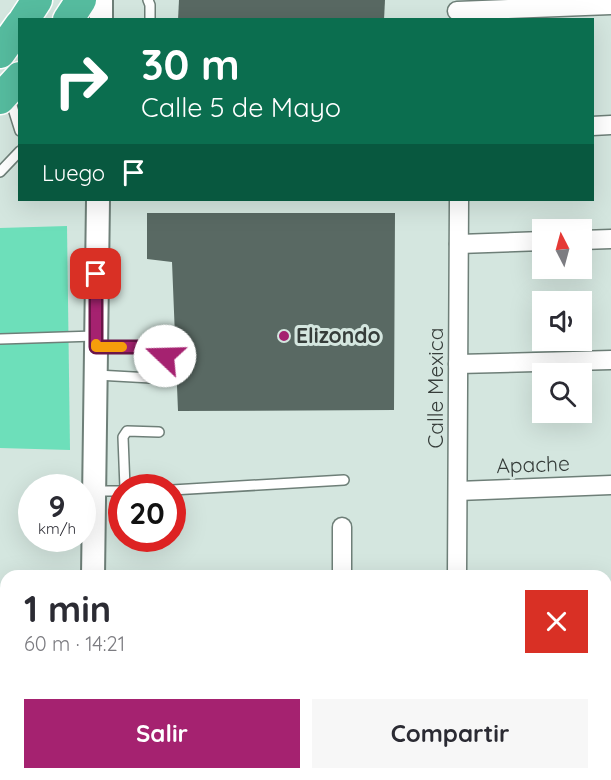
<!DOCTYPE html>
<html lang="es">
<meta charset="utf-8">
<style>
:root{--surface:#fff;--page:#f7f7f7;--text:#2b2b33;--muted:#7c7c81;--accent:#a52270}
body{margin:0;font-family:Quicksand,sans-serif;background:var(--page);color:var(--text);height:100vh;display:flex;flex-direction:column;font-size:22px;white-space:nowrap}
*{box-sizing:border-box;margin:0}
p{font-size:20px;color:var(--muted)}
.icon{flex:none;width:33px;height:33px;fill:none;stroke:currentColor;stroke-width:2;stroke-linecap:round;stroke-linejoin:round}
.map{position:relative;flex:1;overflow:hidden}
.panel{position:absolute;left:0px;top:570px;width:612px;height:210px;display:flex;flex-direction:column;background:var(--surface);border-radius:18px 18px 0 0;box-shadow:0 6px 24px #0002}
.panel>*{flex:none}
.hud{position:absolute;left:18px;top:18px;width:576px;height:183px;border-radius:0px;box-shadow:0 6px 24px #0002;background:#0b6e4f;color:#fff;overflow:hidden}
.needle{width:39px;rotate:354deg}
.fabs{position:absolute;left:532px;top:219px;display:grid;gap:12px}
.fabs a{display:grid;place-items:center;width:60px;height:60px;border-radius:0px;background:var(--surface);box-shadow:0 6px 24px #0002;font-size:30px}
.speed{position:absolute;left:18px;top:474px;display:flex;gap:12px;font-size:30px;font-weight:700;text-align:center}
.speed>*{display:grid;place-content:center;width:78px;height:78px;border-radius:50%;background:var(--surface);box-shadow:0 6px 24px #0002;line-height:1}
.speed small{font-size:15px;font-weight:400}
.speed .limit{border:9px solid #d22;background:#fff;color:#111}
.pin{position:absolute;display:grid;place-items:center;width:51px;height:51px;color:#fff;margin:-26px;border-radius:12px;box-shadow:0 3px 9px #0006}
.me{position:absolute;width:66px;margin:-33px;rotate:291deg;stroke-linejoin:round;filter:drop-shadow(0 0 4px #0008)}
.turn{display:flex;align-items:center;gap:21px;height:126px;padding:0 24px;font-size:27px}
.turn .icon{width:78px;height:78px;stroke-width:2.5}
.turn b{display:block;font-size:42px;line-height:51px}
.then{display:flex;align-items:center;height:57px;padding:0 24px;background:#0003;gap:12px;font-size:22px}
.round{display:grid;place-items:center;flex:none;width:63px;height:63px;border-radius:0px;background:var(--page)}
.summary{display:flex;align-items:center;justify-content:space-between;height:102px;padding:0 24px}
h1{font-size:36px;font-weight:800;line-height:45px}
.primary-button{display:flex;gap:12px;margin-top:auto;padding:12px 24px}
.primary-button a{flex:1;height:69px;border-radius:0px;background:var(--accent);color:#fff;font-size:24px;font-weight:800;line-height:69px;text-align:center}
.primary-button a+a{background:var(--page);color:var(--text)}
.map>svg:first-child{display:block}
.green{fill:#6ddfba}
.building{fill:#596963}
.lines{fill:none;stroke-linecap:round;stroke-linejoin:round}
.service-casing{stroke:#6e7f78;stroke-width:12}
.minor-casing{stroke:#6e7f78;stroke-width:21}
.tertiary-casing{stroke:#6e7f78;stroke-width:26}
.trunk-casing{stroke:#fff;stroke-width:33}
.service{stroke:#fff;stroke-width:9}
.minor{stroke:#fff;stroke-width:18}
.tertiary{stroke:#fff;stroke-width:22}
.trunk{stroke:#56bc9f;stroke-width:30}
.route-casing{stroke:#6b1649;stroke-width:15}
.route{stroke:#a52270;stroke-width:10}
.slow{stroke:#f59e0b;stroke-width:10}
.poi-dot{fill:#a52270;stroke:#d4e6df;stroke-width:2}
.labels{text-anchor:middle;stroke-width:6;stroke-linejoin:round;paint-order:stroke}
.poi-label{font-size:21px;font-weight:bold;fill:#363d3a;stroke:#d4e6df;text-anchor:start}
.street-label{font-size:21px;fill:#363d3a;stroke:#d4e6df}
</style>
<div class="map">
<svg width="611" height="780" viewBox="0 0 611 780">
<rect width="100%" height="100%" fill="#d4e6df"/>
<polygon class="green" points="67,226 70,450 0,448 0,228"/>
<g class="building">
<polygon points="179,0 385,0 384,20 178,20"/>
<polygon points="147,213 395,213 394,410 178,411 172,262 147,259"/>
</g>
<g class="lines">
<g class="service-casing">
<g id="service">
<polyline points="148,0 150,5 150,20"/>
<polyline points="9,96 20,131"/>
<polyline points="0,172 20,151"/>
<polyline points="0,339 95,336"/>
<polyline points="96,347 156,347 163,348 165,356 163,373 158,376 151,378 97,375"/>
<polyline points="125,488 123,437 127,431 159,432"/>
<polyline points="172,490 344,480"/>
<polyline points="94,491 122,491"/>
</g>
</g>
<g class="minor-casing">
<g id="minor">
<polyline points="457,11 611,5"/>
<polyline points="592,126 611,125"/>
<polyline points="582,240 611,239"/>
<polyline points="459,244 543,241"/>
<polyline points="458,364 611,360"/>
<polyline points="458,491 611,485"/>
<polyline points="342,527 342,576"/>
<polyline points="457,576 459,200"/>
<polyline points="606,613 611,613"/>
<polyline points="606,732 611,731"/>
<polyline points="525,774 526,780"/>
</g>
</g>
<g class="tertiary-casing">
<g id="tertiary">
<polyline points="101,20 101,0"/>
<polyline points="93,576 98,200"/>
<polyline points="94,774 94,780"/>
</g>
</g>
<g class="trunk-casing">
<g id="trunk">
<polyline points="24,20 37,0"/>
<polyline points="68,20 81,0"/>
<polyline points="0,53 20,25"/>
<polyline points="0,99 20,77"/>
</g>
</g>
<use href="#service" class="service"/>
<use href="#minor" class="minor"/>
<use href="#tertiary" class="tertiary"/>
<use href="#trunk" class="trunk"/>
</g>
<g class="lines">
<g class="route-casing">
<polyline id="route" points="96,274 96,347 156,347 162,348 165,356"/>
</g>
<use href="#route" class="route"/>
<polyline class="slow" points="96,344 96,347 122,347"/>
</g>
<circle class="poi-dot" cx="284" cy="336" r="6"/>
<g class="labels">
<g class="poi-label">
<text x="296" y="343">Elizondo</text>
</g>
<g class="street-label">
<text transform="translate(436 388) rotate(-90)" y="7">Calle Mexica</text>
<text transform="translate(533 465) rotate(-2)" y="7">Apache</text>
</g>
</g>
</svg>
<div class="fabs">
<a><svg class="needle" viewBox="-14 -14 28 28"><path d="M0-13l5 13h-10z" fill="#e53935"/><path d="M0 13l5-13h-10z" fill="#7c7c81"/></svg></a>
<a><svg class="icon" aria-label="sound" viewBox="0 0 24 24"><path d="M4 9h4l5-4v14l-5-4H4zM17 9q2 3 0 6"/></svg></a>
<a><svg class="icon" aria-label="search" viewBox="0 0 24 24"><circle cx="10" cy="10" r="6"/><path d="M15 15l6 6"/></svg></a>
</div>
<div class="speed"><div>9<small>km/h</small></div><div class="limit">20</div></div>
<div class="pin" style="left:96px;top:274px;background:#d93025"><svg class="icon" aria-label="arrive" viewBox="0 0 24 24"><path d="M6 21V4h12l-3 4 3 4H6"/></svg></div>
<svg class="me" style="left:165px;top:356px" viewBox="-20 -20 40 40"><circle r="19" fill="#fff"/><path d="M0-13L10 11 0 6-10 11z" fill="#a52270"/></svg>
<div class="hud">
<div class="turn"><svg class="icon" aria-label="right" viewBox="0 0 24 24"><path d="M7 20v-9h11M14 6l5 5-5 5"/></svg><div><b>30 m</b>Calle 5 de Mayo</div></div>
<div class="then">Luego<svg class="icon" aria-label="arrive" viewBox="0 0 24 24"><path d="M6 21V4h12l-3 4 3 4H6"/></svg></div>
</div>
<section class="panel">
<div class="summary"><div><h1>1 min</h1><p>60 m · 14:21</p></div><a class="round" style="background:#d93025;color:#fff"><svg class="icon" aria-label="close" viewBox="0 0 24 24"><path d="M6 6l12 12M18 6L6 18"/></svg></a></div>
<div class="primary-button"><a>Salir</a><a>Compartir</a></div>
</section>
</div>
